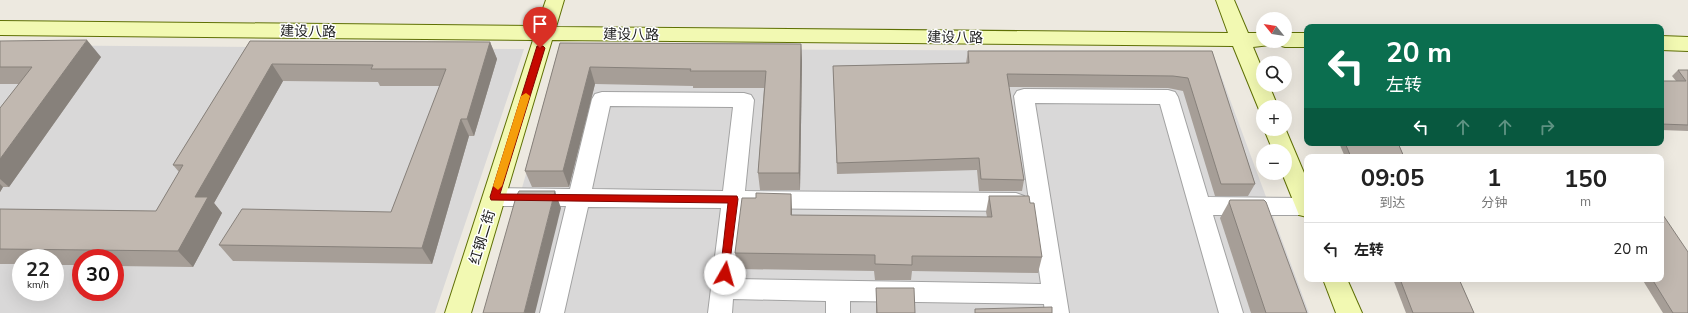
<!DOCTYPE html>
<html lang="zh">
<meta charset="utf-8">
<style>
:root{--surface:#fff;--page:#f6f6f6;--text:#222;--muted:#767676;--line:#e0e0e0}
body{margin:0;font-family:"Nunito Sans","Noto Sans SC",sans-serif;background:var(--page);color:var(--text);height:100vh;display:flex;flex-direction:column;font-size:15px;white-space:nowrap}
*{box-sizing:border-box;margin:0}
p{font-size:13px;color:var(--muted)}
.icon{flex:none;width:22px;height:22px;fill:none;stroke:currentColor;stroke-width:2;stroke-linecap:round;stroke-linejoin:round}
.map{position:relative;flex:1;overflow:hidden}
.drawer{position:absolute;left:1304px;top:154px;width:360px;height:128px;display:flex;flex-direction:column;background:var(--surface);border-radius:8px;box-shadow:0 4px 16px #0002}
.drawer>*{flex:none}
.guide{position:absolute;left:1304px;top:24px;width:360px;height:122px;border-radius:8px;box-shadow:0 4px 16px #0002;background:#0b6e4f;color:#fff;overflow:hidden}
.needle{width:26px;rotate:300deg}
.buttons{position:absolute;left:1256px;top:12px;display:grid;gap:8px}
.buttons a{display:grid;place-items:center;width:36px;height:36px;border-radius:50%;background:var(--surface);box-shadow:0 4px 16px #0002;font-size:20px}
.speed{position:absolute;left:12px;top:249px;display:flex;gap:8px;font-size:20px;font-weight:700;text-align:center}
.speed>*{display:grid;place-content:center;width:52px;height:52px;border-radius:50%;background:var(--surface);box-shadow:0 4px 16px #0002;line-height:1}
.speed small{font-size:10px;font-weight:400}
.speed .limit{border:6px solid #d22;background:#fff;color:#111}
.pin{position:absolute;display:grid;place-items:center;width:34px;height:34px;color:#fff;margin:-41px -17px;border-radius:50% 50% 50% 0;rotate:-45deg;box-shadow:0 0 4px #0007}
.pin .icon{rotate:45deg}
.me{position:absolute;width:44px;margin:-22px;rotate:7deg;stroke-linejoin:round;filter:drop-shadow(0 0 3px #0008)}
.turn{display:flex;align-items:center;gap:14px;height:84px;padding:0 16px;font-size:18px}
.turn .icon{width:52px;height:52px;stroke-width:2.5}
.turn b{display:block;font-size:28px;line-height:34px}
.lanes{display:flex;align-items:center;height:38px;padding:0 16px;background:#0003;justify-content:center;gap:20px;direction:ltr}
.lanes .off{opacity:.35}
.eta{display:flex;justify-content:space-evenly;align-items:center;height:68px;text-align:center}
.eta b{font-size:24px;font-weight:700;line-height:28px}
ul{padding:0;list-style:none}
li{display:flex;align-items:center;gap:12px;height:52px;padding:0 16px;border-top:1px solid var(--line)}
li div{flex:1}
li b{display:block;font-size:15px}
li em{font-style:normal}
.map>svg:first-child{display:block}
.residential{fill:#d9d8d8;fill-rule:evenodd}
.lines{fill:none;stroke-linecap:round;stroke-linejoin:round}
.street-casing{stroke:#a2a2a2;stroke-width:2}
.secondary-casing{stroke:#5f7005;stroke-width:2}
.street{fill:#fff;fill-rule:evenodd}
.secondary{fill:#f2f9b2;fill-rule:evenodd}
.wall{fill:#a69e97}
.shaded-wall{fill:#87817b}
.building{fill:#c1b8b0;stroke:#87817b}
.route{fill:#c60900;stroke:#810600}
.slow{fill:#f59e0b}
.labels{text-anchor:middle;stroke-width:3;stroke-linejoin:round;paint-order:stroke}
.street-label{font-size:14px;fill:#1b1b1b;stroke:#fff}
</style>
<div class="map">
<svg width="1688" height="313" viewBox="0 0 1688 313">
<rect width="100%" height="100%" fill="#ede9e0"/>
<g class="residential">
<path d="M0 45 524 49 435 313H0ZM21 258H55V292H21ZM81 258H115V292H81Z"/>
<polygon points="562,49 1212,51 1309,313 486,313"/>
</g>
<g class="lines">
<g class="street-casing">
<path id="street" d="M1024 89 1168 90 1175 92 1178 97 1208 197 1307 198 1306 215H1213L1243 313H1219L1160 104 1035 103 1069 313H1045L1044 304 850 301V313H826V301L733 299 732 313H708L721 208 588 207 564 313H540L566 206H494L486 203 483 197 486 191 494 188 570 189 592 99 595 94 602 92 744 93 751 95 754 100 745 191 1016 193 1024 196 1027 202 1024 208 1016 211 743 208 735 279 1041 284 1014 96 1017 91ZM610 106 733 107 723 191 592 189Z"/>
</g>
<g class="secondary-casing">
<g id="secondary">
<polygon points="546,0 564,0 556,27 1228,33 1216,0 1234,0 1248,33 1263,33 1263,41 1272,41 1270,45 1253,47 1263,71 1263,85 1269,85 1278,107 1263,107 1263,113 1260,112 1233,46 552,40 471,313 445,313 533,40 0,35 0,21 537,26"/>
<polygon points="1285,33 1307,33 1307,47 1285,47 1278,45 1276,41 1285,41"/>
<polygon points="1661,36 1688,37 1688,51 1661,50"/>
<polygon points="1285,128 1307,180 1307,217 1299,215 1282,173 1285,173 1285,151 1273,151 1264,129 1285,129"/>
<polygon points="1323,279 1347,279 1362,313 1336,313"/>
</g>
</g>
<use href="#street" class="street"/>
<use href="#secondary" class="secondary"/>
</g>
<g class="wall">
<polygon points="0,41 101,57 9,187 3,187 0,192 0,108 19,84 0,84"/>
<polygon points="250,41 490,42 497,59 474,136 469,136 432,264 233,261 219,245 391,212 440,86 380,86 378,82 283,81 214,203 222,213 193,267 115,266 115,258 81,258 81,265 55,265 55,258 21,258 21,264 0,264 0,209 156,211 179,172 173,165"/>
<polygon points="560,43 801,44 802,61 800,190 760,190 758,173 764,88 693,88 693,86 595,84 569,187 532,187 525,171"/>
<polygon points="968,51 1212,51 1255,184 1248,196 1215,196 1183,91 1168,88 1009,87 1024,180 1022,191 979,191 977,170 837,174 833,66 966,63"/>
<polygon points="1678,70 1688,70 1688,131 1661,130 1661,81 1676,81 1672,76"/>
<polygon points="1339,143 1398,143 1404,157 1345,157"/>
<polygon points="989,196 1030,203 1042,257 1038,273 912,271 911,280 875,280 874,271 738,269 735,253 792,210 792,215 987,217 986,212"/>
<polygon points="1230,200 1307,313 1251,313 1220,218"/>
<polygon points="1393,279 1459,279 1474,313 1406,313"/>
<polygon points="1642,279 1661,279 1688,313 1663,313"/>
<polygon points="876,288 915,313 876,313"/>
</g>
<g class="shaded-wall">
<polygon points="87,40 101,57 9,187 0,179 0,159"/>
<polygon points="490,42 497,59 474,136 467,119"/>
<polygon points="801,44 802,61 800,190 799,173"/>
<polygon points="272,64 283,81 214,203 222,213 193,267 178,251 195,197"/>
<polygon points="590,67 595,84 569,187 563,171"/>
<polygon points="461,119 469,136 432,264 422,248"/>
<polygon points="0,184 3,187 0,192"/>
<polygon points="555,191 561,208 535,313 524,313"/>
<polygon points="791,194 792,210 792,231 791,215"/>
</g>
<g class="building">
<polygon points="87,40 0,159 0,108 32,67 0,67 0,41"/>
<polygon points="250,41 490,42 467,119 461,119 422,248 219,245 242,209 391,212 446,69 371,69 373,65 272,64 195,197 208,197 178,251 0,249 0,209 156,211 183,165 173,165"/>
<polygon points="560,43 801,44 799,173 758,173 766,71 690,71 691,69 590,67 563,171 525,171"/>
<polygon points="968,51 1212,51 1255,184 1221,184 1188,78 1173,76 1007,74 1024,180 981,179 979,158 837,163 833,66 969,63"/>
<polygon points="1678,70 1688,70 1688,125 1661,124 1661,81 1686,81"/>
<polygon points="1345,143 1398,143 1404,157 1351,157"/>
<polygon points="519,191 555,191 524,313 483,313 516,197"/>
<polygon points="756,193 791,194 791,215 992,217 989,196 1029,196 1030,203 1034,203 1042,257 912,256 912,265 875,264 875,255 735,253 742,198 756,198"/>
<polygon points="1230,200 1264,200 1266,202 1307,313 1266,313 1229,202"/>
<polygon points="1661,212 1688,252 1688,313 1673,313 1652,279 1661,279"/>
<polygon points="1400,279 1459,279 1474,313 1413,313"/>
<polygon points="876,288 914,288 915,313 877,313"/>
<polygon points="1052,307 1052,313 975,313 975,309"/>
</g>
<polygon class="route" points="537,46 543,46 545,48 500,194 737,196 738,199 728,277 725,278 721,277 720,274 728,203 491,200 490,197"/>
<polygon class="slow" points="526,93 530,96 502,186 498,190 493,186 521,96"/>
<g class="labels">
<g class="street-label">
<text transform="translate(308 31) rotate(1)" y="5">建设八路</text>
<text transform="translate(631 34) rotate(1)" y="5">建设八路</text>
<text transform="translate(955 37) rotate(1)" y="5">建设八路</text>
<text transform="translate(482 237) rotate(-73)" y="5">红钢二街</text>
</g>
</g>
</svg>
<div class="buttons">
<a><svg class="needle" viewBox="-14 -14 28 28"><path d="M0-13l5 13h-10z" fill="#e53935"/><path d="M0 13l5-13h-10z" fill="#767676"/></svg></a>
<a><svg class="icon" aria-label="search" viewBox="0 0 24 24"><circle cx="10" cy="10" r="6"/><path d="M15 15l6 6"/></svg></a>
<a>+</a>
<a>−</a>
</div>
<div class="speed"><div>22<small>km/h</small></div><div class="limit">30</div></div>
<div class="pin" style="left:540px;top:48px;background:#d93025"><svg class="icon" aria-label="arrive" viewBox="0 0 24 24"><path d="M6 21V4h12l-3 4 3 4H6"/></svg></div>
<svg class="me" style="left:725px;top:274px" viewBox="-20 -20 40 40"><circle r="19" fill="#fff"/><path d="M0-13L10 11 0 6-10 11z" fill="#c60900"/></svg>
<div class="guide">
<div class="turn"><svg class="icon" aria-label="left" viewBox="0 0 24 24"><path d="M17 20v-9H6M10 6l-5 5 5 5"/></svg><div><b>20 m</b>左转</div></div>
<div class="lanes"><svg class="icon" aria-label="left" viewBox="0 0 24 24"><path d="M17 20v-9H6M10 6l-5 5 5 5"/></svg><svg class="icon off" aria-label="ahead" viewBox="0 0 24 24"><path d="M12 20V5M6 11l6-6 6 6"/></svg><svg class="icon off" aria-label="ahead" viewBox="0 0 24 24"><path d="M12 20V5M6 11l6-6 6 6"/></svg><svg class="icon off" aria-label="right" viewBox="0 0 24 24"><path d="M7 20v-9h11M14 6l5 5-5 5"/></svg></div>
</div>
<section class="drawer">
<div class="eta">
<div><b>09:05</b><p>到达</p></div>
<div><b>1</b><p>分钟</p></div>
<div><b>150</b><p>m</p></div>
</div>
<ul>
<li><svg class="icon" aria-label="left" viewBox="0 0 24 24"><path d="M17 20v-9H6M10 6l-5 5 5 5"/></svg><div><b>左转</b></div><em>20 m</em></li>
</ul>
</section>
</div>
